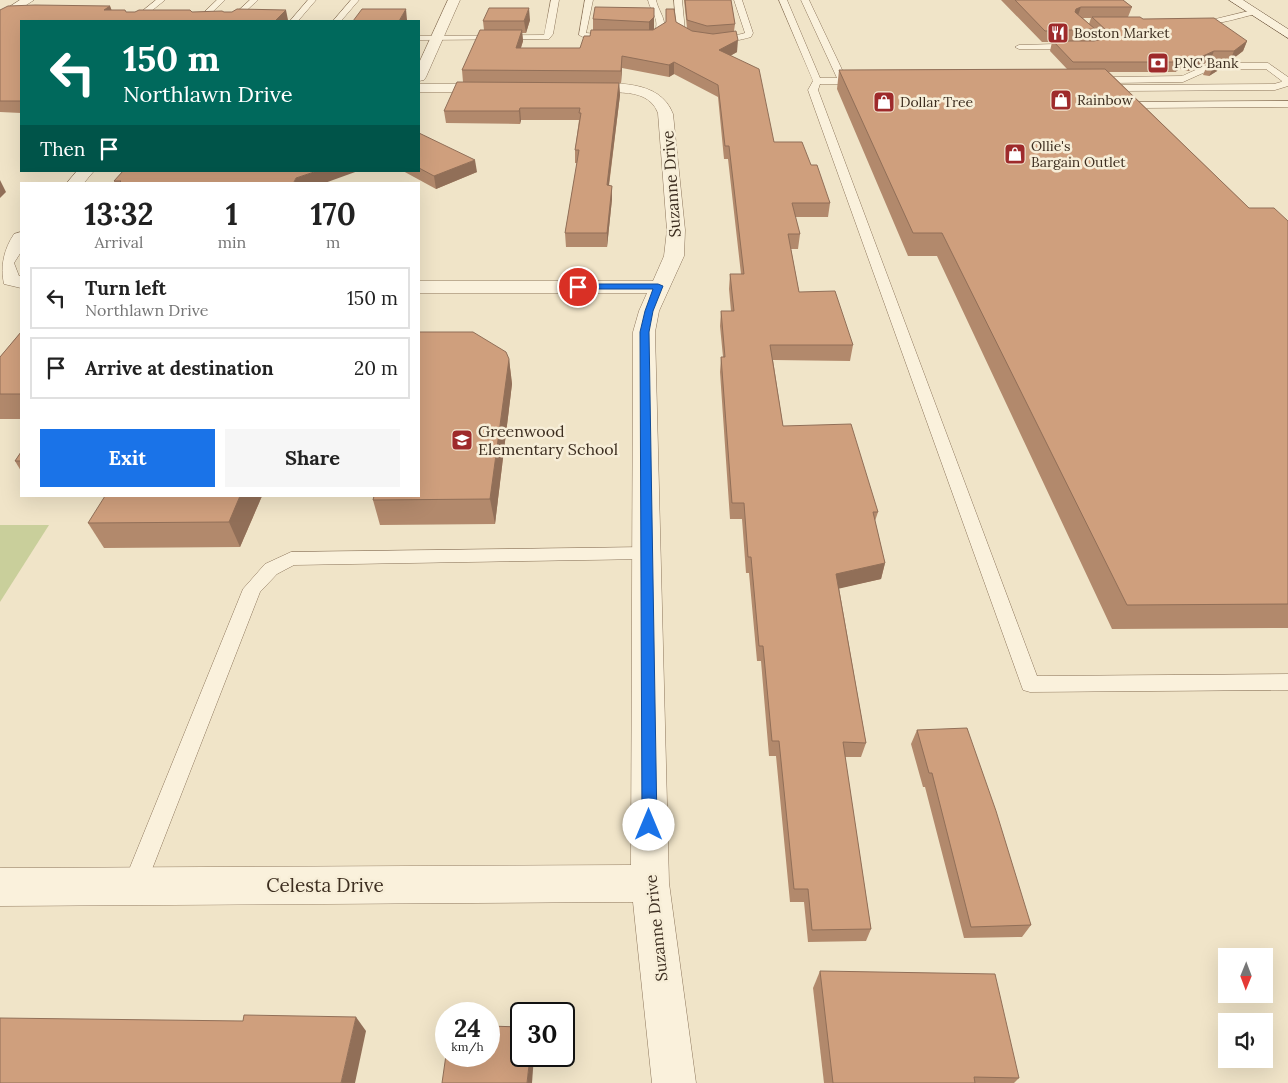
<!DOCTYPE html>
<style>
:root{--surface:#fff;--page:#f6f6f6;--text:#222;--muted:#767676;--line:#e0e0e0;--accent:#1a73e8}
body{margin:0;font-family:Lora,serif;background:var(--page);color:var(--text);height:100vh;display:flex;flex-direction:column;font-size:19px;white-space:nowrap}
*{box-sizing:border-box;margin:0}
p{font-size:16px;color:var(--muted)}
.icon{flex:none;width:28px;height:28px;fill:none;stroke:currentColor;stroke-width:2;stroke-linecap:round;stroke-linejoin:round}
.map{position:relative;flex:1;overflow:hidden}
.drawer{position:absolute;left:20px;top:182px;width:400px;height:315px;display:flex;flex-direction:column;background:var(--surface);border-radius:0px;box-shadow:0 5px 20px #0002}
.drawer>*{flex:none}
.hud{position:absolute;left:20px;top:20px;width:400px;height:152px;border-radius:0px;box-shadow:0 5px 20px #0002;background:#00695c;color:#fff;overflow:hidden}
.needle{width:32px;rotate:181deg}
.controls{position:absolute;left:1218px;top:948px;display:grid;gap:10px}
.controls a{display:grid;place-items:center;width:55px;height:55px;border-radius:0px;background:var(--surface);box-shadow:0 5px 20px #0002;font-size:25px}
.speed{position:absolute;left:435px;top:1002px;display:flex;gap:10px;font-size:25px;font-weight:700;text-align:center}
.speed>*{display:grid;place-content:center;width:65px;height:65px;border-radius:50%;background:var(--surface);box-shadow:0 5px 20px #0002;line-height:1}
.speed small{font-size:12px;font-weight:400}
.speed .limit{border:2px solid #111;border-radius:8px;background:#fff;color:#111}
.pin{position:absolute;display:grid;place-items:center;width:42px;height:42px;color:#fff;margin:-21px;border:2px solid #fff;border-radius:50%;box-shadow:0 1px 5px #0007}
.me{position:absolute;width:55px;margin:-28px;rotate:0deg;stroke-linejoin:round;filter:drop-shadow(0 0 4px #0008)}
.turn{display:flex;align-items:center;gap:18px;height:105px;padding:0 20px;font-size:22px}
.turn .icon{width:65px;height:65px;stroke-width:2.5}
.turn b{display:block;font-size:35px;line-height:42px}
.then{display:flex;align-items:center;height:48px;padding:0 20px;background:#0003;gap:10px;font-size:19px}
.eta{display:flex;justify-content:space-evenly;align-items:center;height:85px;text-align:center}
.eta b{font-size:30px;font-weight:800;line-height:35px}
.cta{display:flex;gap:10px;margin-top:auto;padding:10px 20px}
.cta a{flex:1;height:58px;border-radius:0px;background:var(--accent);color:#fff;font-size:20px;font-weight:800;line-height:58px;text-align:center}
.cta a+a{background:var(--page);color:var(--text)}
ul{padding:0;list-style:none}
li{display:flex;align-items:center;gap:15px;height:62px;margin:0 10px 8px;padding:0 10px;border:2px solid var(--line);border-radius:0px}
li div{flex:1}
li b{display:block;font-size:19px}
li em{font-style:normal}
.map>svg:first-child{display:block}
.green{fill:#c9cf9b}
.lines{fill:none;stroke-linecap:round;stroke-linejoin:round}
.lane-casing{stroke:#8d765c;stroke-width:1}
.street-casing{stroke:#8d765c;stroke-width:1}
.secondary-casing{stroke:#6f573f;stroke-width:1}
.lane{fill:#faf1dc;fill-rule:evenodd}
.street{fill:#faf1dc;fill-rule:evenodd}
.secondary{fill:#faf1dc;fill-rule:evenodd}
.wall{fill:#b2896c;fill-rule:evenodd}
.shaded-wall{fill:#916f58}
.building{fill:#cf9f7d;stroke:#916f58}
.route{fill:#1a73e8;stroke:#114b97}
.labels{text-anchor:middle;stroke-width:5;stroke-linejoin:round;paint-order:stroke}
.far-poi-label{font-size:14px;fill:#3d2e20;stroke:#f7eed8;text-anchor:start}
.street-label{font-size:16px;fill:#3d2e20;stroke:#f7eed8}
.poi-label{font-size:16px;fill:#3d2e20;stroke:#f7eed8;text-anchor:start}
.near-street-label{font-size:19px;fill:#3d2e20;stroke:#f7eed8}
</style>
<div class="map">
<svg width="1288" height="1083" viewBox="0 0 1288 1083">
<rect width="100%" height="100%" fill="#f0e4c8"/>
<polygon class="green" points="0,525 49,525 0,602"/>
<g class="lines">
<g class="lane-casing">
<g id="lane">
<polygon points="156,0 165,0 139,21 130,21"/>
<polygon points="217,0 225,0 203,21 195,21"/>
<polygon points="250,0 258,0 235,21 227,21"/>
<polygon points="308,0 316,0 298,21 290,21"/>
<polygon points="351,0 359,0 341,21 333,21"/>
<polygon points="551,0 559,0 553,34 549,39 419,40 419,36 544,35"/>
<polygon points="585,0 593,0 586,33 609,35 612,35 612,39 583,37 579,35"/>
<path d="M648 0H656C659 14 671 23 659 37L645 39 641 37 642 35 654 33C661 20 651 13 648 0Z"/>
<path d="M674 0H682L685 31C700 41 728 38 745 33L734 0H742L753 33 751 37C730 43 694 49 677 32Z"/>
<polygon points="779,0 787,0 820,78 837,78 801,0 809,0 846,78 861,78 865,81 861,84 820,84 818,90 1037,676 1288,674 1288,690 1030,692 1023,690 808,90 813,81"/>
<path d="M1253 10 1257 12 1256 14C1241 17 1204 30 1191 22L1195 20H1211Z"/>
<polygon points="1074,20 1080,20 1101,39 1102,41 1099,47 1091,49 1019,49 1015,47 1019,45 1093,43 1094,41 1074,24"/>
<polygon points="1211,63 1268,63 1288,77 1288,86 1275,90 1120,91 1116,88 1120,85 1274,84 1281,82 1282,81 1266,69 1212,69 1183,82 1112,83 1108,80 1112,77 1182,76"/>
<polygon points="1288,101 1288,107 1138,108 1133,105 1138,102"/>
<polygon points="647,547 653,548 656,553 653,558 647,559 294,565 277,574 260,592 142,895 134,899 126,895 122,887 243,589 265,564 291,552"/>
</g>
</g>
<g class="street-casing">
<g id="street">
<polygon points="20,0 34,0 0,22 0,13"/>
<polygon points="448,0 460,0 426,77 424,80 419,81 419,63"/>
<polygon points="419,84 492,84 497,85 499,88 497,91 492,92 419,92"/>
<path d="M583 84C614 83 660 79 673 114L685 230 684 256 659 311 655 332 669 883 696 1083H652L633 902 0 906V868L631 865 633 332 639 311 647 293H419V281H653L664 256 667 230 658 113C646 82 602 97 578 91L576 88 578 85Z"/>
<polygon points="77,171 94,171 83,184 66,184"/>
<path d="M21 232V252L14 263 19 276H21V288L4 284C0 266 4 249 14 234Z"/>
</g>
</g>
<g class="secondary-casing">
<polygon id="secondary" points="1229,0 1243,0 1288,29 1288,38"/>
</g>
<use href="#lane" class="lane"/>
<use href="#street" class="street"/>
<use href="#secondary" class="secondary"/>
</g>
<g class="wall">
<polygon points="684,0 731,0 735,24 734,31 737,52 730,56 774,142 811,165 830,203 828,217 795,217 800,234 798,249 791,249 799,292 853,345 850,361 773,360 783,426 878,512 875,521 885,563 881,579 839,588 866,743 861,757 845,757 871,929 866,941 808,942 804,902 790,902 776,756 769,756 761,661 757,661 749,573 746,573 742,519 730,519 720,372 721,357 723,357 720,326 721,311 731,311 729,289 730,274 741,274 728,159 724,159 718,97 674,74 669,77 622,68 621,83 619,83 620,95 609,186 612,186 612,199 607,247 566,247 565,233 577,163 575,163 575,150 579,120 521,120 520,124 446,123 444,111 463,82 462,70 484,30 483,21 530,20 526,33 522,33 523,41 521,48 580,48 590,36 593,30 593,19 654,17 654,29 676,22 687,28"/>
<path d="M1001 0H1123L1132 7 1128 17 1143 19 1247 41 1243 51 1230 61H1210L1188 71 1180 69 1175 72H1109L1249 208 1288 221V628L1112 629 937 256H908L837 89 839 70 1067 69 1050 51 1052 42H1042ZM1083 18H1091L1089 24ZM1095 32 1102 39 1091 41Z"/>
<polygon points="110,6 111,10 126,12 224,12 288,20 21,21 21,113 0,112 0,10"/>
<polygon points="1219,64 1217,71 1209,76 1203,75 1206,68"/>
<polygon points="419,133 477,172 436,189 403,171 419,171"/>
<polygon points="114,181 322,184 115,184"/>
<polygon points="21,332 21,419 0,419 0,357"/>
<polygon points="509,359 512,384 495,524 380,525 373,500"/>
<polygon points="21,452 21,471 15,461"/>
<polygon points="262,496 240,547 104,548 88,523"/>
<polygon points="917,730 1031,925 1022,937 964,938 925,787 923,787 911,744"/>
<polygon points="820,971 1019,1078 1014,1083 824,1083 813,988"/>
</g>
<g class="shaded-wall">
<polygon points="110,6 114,16 104,10"/>
<polygon points="1081,7 1077,18 1072,20 1076,9"/>
<polygon points="529,8 530,20 526,33 524,21"/>
<polygon points="406,9 407,20 406,21 399,21"/>
<polygon points="286,10 288,20 287,21 275,21"/>
<polygon points="654,17 654,29 649,34 649,22"/>
<polygon points="522,30 523,41 517,59 516,48"/>
<polygon points="738,40 737,52 719,62 719,50"/>
<polygon points="1247,41 1243,51 1230,61 1234,51"/>
<polygon points="1214,51 1210,61 1188,71 1192,61"/>
<polygon points="622,56 622,68 621,83 621,71"/>
<polygon points="1184,59 1180,69 1175,72 1179,62"/>
<polygon points="674,62 674,74 669,77 669,65"/>
<polygon points="1219,64 1217,71 1209,76 1212,70"/>
<polygon points="619,83 620,95 607,199 607,185"/>
<polygon points="520,108 521,120 520,124 519,111"/>
<polygon points="475,160 477,172 436,189 434,176"/>
<polygon points="317,171 358,171 322,184 293,184 296,178"/>
<polygon points="0,180 6,192 0,198"/>
<polygon points="612,186 612,199 607,247 607,233"/>
<polygon points="509,359 512,384 495,524 490,499"/>
<polygon points="240,496 262,496 240,547 229,522"/>
<polygon points="885,563 881,579 833,590 836,574"/>
<polygon points="356,1017 366,1031 355,1083 341,1083"/>
<polygon points="530,1056 534,1056 532,1083 527,1083"/>
</g>
<g class="building">
<polygon points="685,0 731,0 735,24 707,26 687,20"/>
<polygon points="1015,0 1123,0 1132,7 1081,7 1076,9 1075,12 1095,29 1045,31"/>
<polygon points="35,5 110,6 104,10 125,10 126,12 135,12 139,10 190,10 192,12 222,11 224,12 232,12 237,9 286,10 275,21 21,21 21,101 0,101 0,10 8,6"/>
<polygon points="595,7 654,8 654,17 649,22 593,19"/>
<polygon points="489,8 529,8 524,21 483,21"/>
<polygon points="362,9 406,9 399,21 353,21"/>
<polygon points="666,9 674,9 676,22 692,31 713,34 736,31 738,40 719,50 759,69 774,142 802,142 811,165 817,165 830,203 792,203 800,234 788,234 799,292 835,291 853,345 770,345 783,426 851,424 878,512 873,512 885,563 836,574 866,743 843,742 871,929 812,930 808,889 794,889 779,741 772,741 763,646 759,646 751,557 748,557 744,503 732,503 721,357 725,357 721,311 734,311 730,274 744,274 729,146 725,146 718,85 674,62 669,65 622,56 621,71 462,70 480,30 522,30 516,48 580,48 584,36 590,36 591,30 653,30 666,22"/>
<polygon points="1092,17 1140,17 1143,19 1214,18 1247,41 1234,51 1214,51 1192,61 1184,59 1179,62 1073,62 1053,41 1094,41 1103,39 1107,31"/>
<polygon points="1215,64 1219,64 1212,70 1206,68"/>
<polygon points="1105,69 1249,208 1274,208 1288,221 1288,604 1127,605 942,233 913,233 839,70"/>
<polygon points="457,82 619,83 607,185 612,186 607,233 565,233 579,150 575,150 581,113 579,113 580,108 520,108 519,111 444,111"/>
<polygon points="419,133 475,160 434,176 419,168"/>
<polygon points="123,171 317,171 296,178 293,184 118,184 121,181 114,181"/>
<polygon points="21,332 21,394 0,394 0,357"/>
<polygon points="419,332 473,332 506,352 509,359 490,499 373,500 374,496 419,496"/>
<polygon points="21,452 21,461 15,461"/>
<polygon points="105,496 240,496 229,522 88,523"/>
<polygon points="967,728 996,811 1031,925 971,927 932,773 929,773 917,730"/>
<polygon points="820,971 995,974 1019,1078 974,1077 975,1083 833,1083"/>
<polygon points="244,1015 356,1017 341,1083 0,1083 0,1018 243,1021"/>
<polygon points="489,1026 521,1027 521,1056 530,1056 527,1083 442,1083 446,1055 446,1056 489,1056"/>
</g>
<polygon class="route" points="658,284 663,286 653,311 649,332 657,825 655,830 649,832 644,830 642,825 640,332 645,311 653,289 578,289 574,287 578,284"/>
<defs>
<g id="restaurant-square" transform="scale(1.125)"><rect x="-9" y="-9" width="18" height="18" rx="4" fill="#9e2a2b" stroke="#f7eed8"/><path d="M-5-6h1v4h1v-4h1v4h1v-4h1v5L-1.5 .5V6h-2V.5L-5-1ZM5-6V6H3V1.5H1.5Q1.5-4 5-6Z" fill="#fff"/></g>
<g id="bank-square" transform="scale(1.125)"><rect x="-9" y="-9" width="18" height="18" rx="4" fill="#9e2a2b" stroke="#f7eed8"/><path d="M-6-4H6V4H-6ZM0-2.3a2.3 2.3 0 1 0 0 4.6a2.3 2.3 0 1 0 0-4.6Z" fill="#fff"/></g>
<g id="shop-square" transform="scale(1.125)"><rect x="-9" y="-9" width="18" height="18" rx="4" fill="#9e2a2b" stroke="#f7eed8"/><path d="M-5-2.5h2.3a2.7 3.5 0 0 1 5.4 0H5L5.5 6h-11ZM-1.5-2.5h3a1.5 2.3 0 0 0-3 0Z" fill="#fff"/></g>
<g id="school-square" transform="scale(1.125)"><rect x="-9" y="-9" width="18" height="18" rx="4" fill="#9e2a2b" stroke="#f7eed8"/><path d="M0-5L7-2L0 1L-7-2ZM-4 1L0 2.5L4 1V4Q0 6-4 4Z" fill="#fff"/></g>
</defs>
<g fill-rule="evenodd">
<use href="#restaurant-square" x="1058" y="33"/>
<use href="#bank-square" x="1158" y="63"/>
<use href="#shop-square" x="1061" y="100"/>
<use href="#shop-square" x="884" y="102"/>
<use href="#shop-square" x="1015" y="154"/>
<use href="#school-square" x="462" y="440"/>
</g>
<g class="labels">
<g class="far-poi-label">
<text x="1074" y="38">Boston Market</text>
<text x="1174" y="68">PNC Bank</text>
<text x="1077" y="105">Rainbow</text>
<text x="900" y="107">Dollar Tree</text>
<text x="1031" y="151">Ollie's<tspan x="1031" dy="16">Bargain Outlet</tspan></text>
</g>
<g class="street-label">
<text transform="translate(671 184) rotate(-94)" y="6">Suzanne Drive</text>
<text transform="translate(656 928) rotate(-96)" y="6">Suzanne Drive</text>
</g>
<g class="poi-label">
<text x="478" y="437">Greenwood<tspan x="478" dy="18">Elementary School</tspan></text>
</g>
<g class="near-street-label">
<text x="325" y="892">Celesta Drive</text>
</g>
</g>
</svg>
<div class="controls">
<a><svg class="needle" viewBox="-14 -14 28 28"><path d="M0-13l5 13h-10z" fill="#e53935"/><path d="M0 13l5-13h-10z" fill="#767676"/></svg></a>
<a><svg class="icon" aria-label="sound" viewBox="0 0 24 24"><path d="M4 9h4l5-4v14l-5-4H4zM17 9q2 3 0 6"/></svg></a>
</div>
<div class="speed"><div>24<small>km/h</small></div><div class="limit">30</div></div>
<div class="pin" style="left:578px;top:287px;background:#d93025"><svg class="icon" aria-label="arrive" viewBox="0 0 24 24"><path d="M6 21V4h12l-3 4 3 4H6"/></svg></div>
<svg class="me" style="left:649px;top:825px" viewBox="-20 -20 40 40"><circle r="19" fill="#fff"/><path d="M0-13L10 11 0 6-10 11z" fill="#1a73e8"/></svg>
<div class="hud">
<div class="turn"><svg class="icon" aria-label="left" viewBox="0 0 24 24"><path d="M17 20v-9H6M10 6l-5 5 5 5"/></svg><div><b>150 m</b>Northlawn Drive</div></div>
<div class="then">Then<svg class="icon" aria-label="arrive" viewBox="0 0 24 24"><path d="M6 21V4h12l-3 4 3 4H6"/></svg></div>
</div>
<section class="drawer">
<div class="eta">
<div><b>13:32</b><p>Arrival</p></div>
<div><b>1</b><p>min</p></div>
<div><b>170</b><p>m</p></div>
</div>
<ul>
<li><svg class="icon" aria-label="left" viewBox="0 0 24 24"><path d="M17 20v-9H6M10 6l-5 5 5 5"/></svg><div><b>Turn left</b><p>Northlawn Drive</p></div><em>150 m</em></li>
<li><svg class="icon" aria-label="arrive" viewBox="0 0 24 24"><path d="M6 21V4h12l-3 4 3 4H6"/></svg><div><b>Arrive at destination</b></div><em>20 m</em></li>
</ul>
<div class="cta"><a>Exit</a><a>Share</a></div>
</section>
</div>
